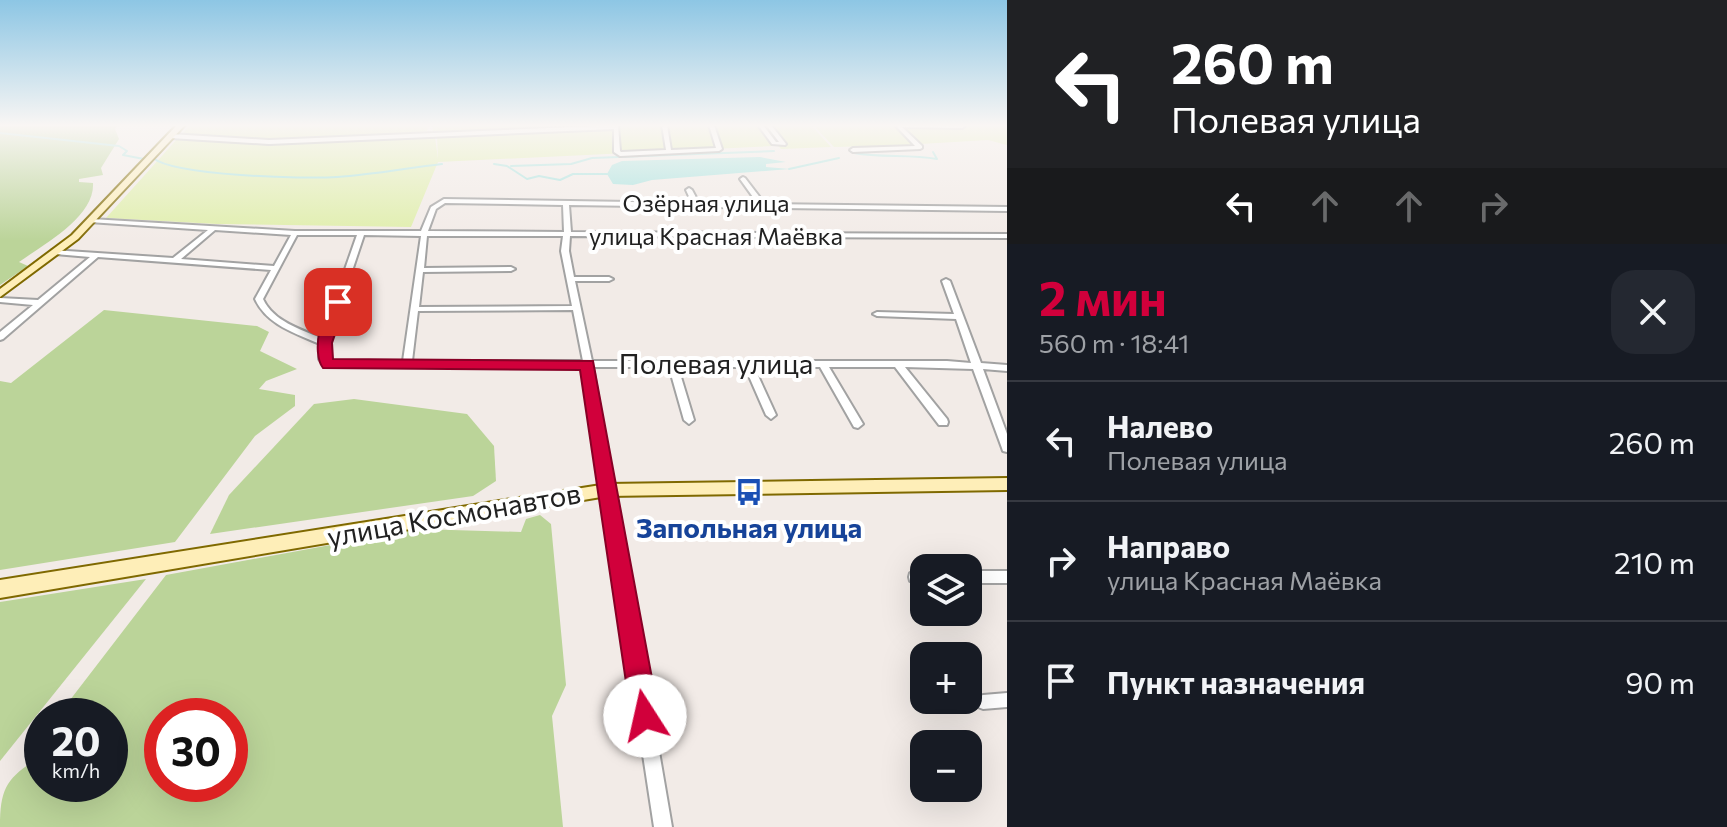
<!DOCTYPE html>
<html lang="ru">
<meta charset="utf-8">
<style>
:root{--surface:#171b24;--page:#242831;--text:#f1f3f6;--muted:#9ea1a6;--line:#363941;--accent:#d1003b}
body{margin:0;font-family:Commissioner,sans-serif;background:var(--page);color:var(--text);height:100vh;display:flex;flex-direction:column;font-size:30px;white-space:nowrap}
*{box-sizing:border-box;margin:0}
p{font-size:26px;color:var(--muted)}
.icon{flex:none;width:44px;height:44px;fill:none;stroke:currentColor;stroke-width:2;stroke-linecap:round;stroke-linejoin:round}
.map{position:relative;flex:1;overflow:hidden}
.sheet{display:flex;flex-direction:column;background:var(--surface);width:720px}
.sheet>*{flex:none}
.banner{background:#202124;color:#fff;overflow:hidden}
.buttons{position:absolute;left:910px;top:554px;display:grid;gap:16px}
.buttons a{display:grid;place-items:center;width:72px;height:72px;border-radius:16px;background:var(--surface);box-shadow:0 8px 32px #0002;font-size:40px}
.speed{position:absolute;left:24px;top:698px;display:flex;gap:16px;font-size:40px;font-weight:700;text-align:center}
.speed>*{display:grid;place-content:center;width:104px;height:104px;border-radius:50%;background:var(--surface);box-shadow:0 8px 32px #0002;line-height:1}
.speed small{font-size:20px;font-weight:400}
.speed .limit{border:12px solid #d22;background:#fff;color:#111}
.pin{position:absolute;display:grid;place-items:center;width:68px;height:68px;color:#fff;margin:-34px;border-radius:16px;box-shadow:0 4px 12px #0006}
.me{position:absolute;width:88px;margin:-44px;rotate:350deg;stroke-linejoin:round;filter:drop-shadow(0 0 6px #0008)}
.turn{display:flex;align-items:center;gap:28px;height:168px;padding:0 32px;font-size:36px}
.turn .icon{width:104px;height:104px;stroke-width:2.5}
.turn b{display:block;font-size:56px;line-height:68px}
.lanes{display:flex;align-items:center;height:76px;padding:0 32px;background:#0003;justify-content:center;gap:40px;direction:ltr}
.lanes .off{opacity:.35}
.round{display:grid;place-items:center;flex:none;width:84px;height:84px;border-radius:24px;background:var(--page)}
.overview{display:flex;align-items:center;justify-content:space-between;height:136px;padding:0 32px}
h1{font-size:48px;font-weight:700;line-height:60px;color:var(--accent)}
ul{padding:0;list-style:none}
li{display:flex;align-items:center;gap:24px;height:120px;padding:0 32px;border-top:2px solid var(--line)}
li div{flex:1}
li b{display:block;font-size:30px}
li em{font-style:normal}
main{display:flex;flex:1;min-height:0}
.map>svg:first-child{display:block}
.grass{fill:#dfeeaa}
.forest{fill:#bbd499;fill-rule:evenodd}
.water{fill:#a4e2de}
.lines{fill:none;stroke-linecap:round;stroke-linejoin:round}
.stream{stroke:#a4e2de;stroke-width:2}
.street-casing{stroke:#a2a2a2;stroke-width:4}
.secondary-casing{stroke:#7f6900;stroke-width:4}
.street{fill:#fff;fill-rule:evenodd}
.secondary{fill:#feeeb8;fill-rule:evenodd}
.route{fill:#d1003b;stroke:#880026;stroke-width:2}
.labels{text-anchor:middle;stroke-width:8;stroke-linejoin:round;paint-order:stroke}
.far-street-label{font-size:24px;fill:#212121;stroke:#fff}
.street-label{font-size:28px;fill:#212121;stroke:#fff}
.transit-label{font-size:28px;font-weight:bold;fill:#164399;stroke:#fff}
</style>
<main>
<div class="map">
<svg width="1007" height="827" viewBox="0 0 1007 827">
<rect width="100%" height="100%" fill="#f2ebe7"/>
<g class="grass">
<polygon points="190,125 428,125 426,136 276,141 181,135"/>
<polygon points="433,125 811,125 831,147 781,149 762,127 774,146 438,162 411,227 217,224 106,218 178,138 271,143 435,137 438,159 437,137 469,135 432,136"/>
<polygon points="813,125 894,125 914,145 834,147"/>
<polygon points="898,125 1007,125 1007,145 988,140 920,144"/>
</g>
<g class="forest">
<path d="M0 125H118L115 129 119 139 101 168 103 175 79 179V182L93 183C95 217 44 244 19 262L28 266 0 285Z"/>
<polygon points="104,310 257,326 269,332 260,351 297,369 266,381 259,389 295,395 295,406 255,436 175,542 0,570 0,381 11,383"/>
<polygon points="354,399 467,414 494,446 496,481 473,496 210,534 229,495 314,404"/>
<path d="M540 515 551 524 566 685 552 716 563 827H0C0 787 7 777 42 756V784H110V716H68L70 700 166 575 418 529 521 532 526 519ZM230 716V784H162V716Z"/>
<polygon points="146,579 0,761 0,602"/>
</g>
<polygon class="water" points="760,157 786,162 766,164 766,167 790,169 652,180 633,185 613,184 607,174 612,165 622,161"/>
<g class="lines">
<g class="stream">
<polyline points="0,133 119,146 127,151 123,155 144,159"/>
<path d="M854 153C882 158 909 154 937 159L933 152"/>
<path d="M153 158C175 176 304 179 337 177 372 175 407 168 442 164"/>
<polyline points="494,164 507,166 527,179 539,176 560,180 573,174 608,174"/>
<polyline points="511,166 571,164 592,158 774,151"/>
<polyline points="789,169 839,158"/>
</g>
<g class="street-casing">
<g id="street">
<polygon points="618,125 620,151 621,152 666,150 662,125 667,125 671,150 716,148 709,125 714,125 722,149 719,151 620,156 614,152 614,129 269,144 170,138 167,136 170,134 269,140"/>
<polygon points="758,125 763,125 776,142 779,142 766,125 771,125 786,144 785,145 772,144"/>
<polygon points="895,125 964,125 965,126 962,128 902,127 922,146 922,148 920,149 853,152 850,150 853,148 915,146"/>
<path d="M743 177 745 178 765 204 1007 207V211L569 205 571 232 1007 234V238L570 236 569 251 574 277H609L613 279 609 281H575L592 361H947L971 363 956 319 877 316 873 314 877 312 954 314 942 281 946 279 950 281 981 363 1007 365V371L983 369 1007 434V452L1003 451 1002 448 973 369 905 367 947 419 948 422 947 425H939L895 367H829L863 424 858 428 854 427 820 367H754L776 415 771 419 766 415 745 367H678L694 420 689 424 684 420 669 367H593L672 827H654L584 367H329L326 366 319 359 320 344C295 333 267 325 255 299L271 270 98 257 3 339 0 340V332L33 305 0 302V298L38 300 90 257 55 254H52V250L173 258 208 230 89 222V220L91 219 295 231H421L431 207 444 199 692 203 686 190 689 188 692 190 699 203 758 204 740 179ZM445 203 563 205 564 232 428 231 436 209ZM215 230 291 235 274 266 181 259ZM297 235H357L321 338C300 329 273 321 263 299ZM364 235 421 236 403 361H331L329 358 328 343ZM427 236H563L561 251 572 306 419 307 423 272 511 271 515 269 511 267 424 268ZM573 310 583 361H412L418 311Z"/>
<polygon points="915,571 924,571 924,583 910,581 909,577 910,573"/>
<rect x="968" y="571" width="39" height="12"/>
<polygon points="1007,693 1007,707 983,709 978,707 976,702 978,697 983,695"/>
</g>
</g>
<g class="secondary-casing">
<g id="secondary">
<polygon points="177,125 185,125 78,239 0,297 0,289 72,235"/>
<polygon points="1007,478 1007,490 607,496 0,598 0,580 607,484"/>
</g>
</g>
<use href="#street" class="street"/>
<use href="#secondary" class="secondary"/>
</g>
<linearGradient id="sky" x2="0" y2="1"><stop stop-color="#8dc6e4"/><stop offset="0.52" stop-color="#f9f6f4"/><stop offset="1" stop-color="#f9f6f4" stop-opacity="0"/></linearGradient>
<rect width="1007" height="241" fill="url(#sky)"/>
<path class="route" d="M338 298 346 302 332 343 333 359 593 361 659 716 655 726 645 730 635 726 631 716 580 370 323 368C311 353 321 305 338 298Z"/>
<defs>
<g id="bus-bare" transform="scale(2.16)"><path d="M-5-6H5V4H4V6H2V4H-2V6H-4V4H-5ZM-3.5-4V0h7V-4ZM-3.5 1.2v1.5H-2V1.2ZM2 1.2v1.5H3.5V1.2Z" fill="#1a4fb4" stroke="#fff" stroke-width="2.5" paint-order="stroke"/></g>
</defs>
<g fill-rule="evenodd">
<use href="#bus-bare" x="749" y="492"/>
</g>
<g class="labels">
<g class="far-street-label">
<text x="706" y="212">Озёрная улица</text>
<text x="716" y="245">улица Красная Маёвка</text>
</g>
<g class="street-label">
<text x="716" y="374">Полевая улица</text>
<text transform="translate(454 515) rotate(-10)" y="10">улица Космонавтов</text>
</g>
<g class="transit-label">
<text x="749" y="538">Запольная улица</text>
</g>
</g>
</svg>
<div class="buttons">
<a><svg class="icon" aria-label="layers" viewBox="0 0 24 24"><path d="M12 4l9 5-9 5-9-5zM3 14l9 5 9-5"/></svg></a>
<a>+</a>
<a>−</a>
</div>
<div class="speed"><div>20<small>km/h</small></div><div class="limit">30</div></div>
<div class="pin" style="left:338px;top:302px;background:#d93025"><svg class="icon" aria-label="arrive" viewBox="0 0 24 24"><path d="M6 21V4h12l-3 4 3 4H6"/></svg></div>
<svg class="me" style="left:645px;top:716px" viewBox="-20 -20 40 40"><circle r="19" fill="#fff"/><path d="M0-13L10 11 0 6-10 11z" fill="#d1003b"/></svg>
</div>
<section class="sheet">
<div class="banner">
<div class="turn"><svg class="icon" aria-label="left" viewBox="0 0 24 24"><path d="M17 20v-9H6M10 6l-5 5 5 5"/></svg><div><b>260 m</b>Полевая улица</div></div>
<div class="lanes"><svg class="icon" aria-label="left" viewBox="0 0 24 24"><path d="M17 20v-9H6M10 6l-5 5 5 5"/></svg><svg class="icon off" aria-label="ahead" viewBox="0 0 24 24"><path d="M12 20V5M6 11l6-6 6 6"/></svg><svg class="icon off" aria-label="ahead" viewBox="0 0 24 24"><path d="M12 20V5M6 11l6-6 6 6"/></svg><svg class="icon off" aria-label="right" viewBox="0 0 24 24"><path d="M7 20v-9h11M14 6l5 5-5 5"/></svg></div>
</div>
<div class="overview"><div><h1>2 мин</h1><p>560 m · 18:41</p></div><a class="round"><svg class="icon" aria-label="close" viewBox="0 0 24 24"><path d="M6 6l12 12M18 6L6 18"/></svg></a></div>
<ul>
<li><svg class="icon" aria-label="left" viewBox="0 0 24 24"><path d="M17 20v-9H6M10 6l-5 5 5 5"/></svg><div><b>Налево</b><p>Полевая улица</p></div><em>260 m</em></li>
<li><svg class="icon" aria-label="right" viewBox="0 0 24 24"><path d="M7 20v-9h11M14 6l5 5-5 5"/></svg><div><b>Направо</b><p>улица Красная Маёвка</p></div><em>210 m</em></li>
<li><svg class="icon" aria-label="arrive" viewBox="0 0 24 24"><path d="M6 21V4h12l-3 4 3 4H6"/></svg><div><b>Пункт назначения</b></div><em>90 m</em></li>
</ul>
</section>
</main>
